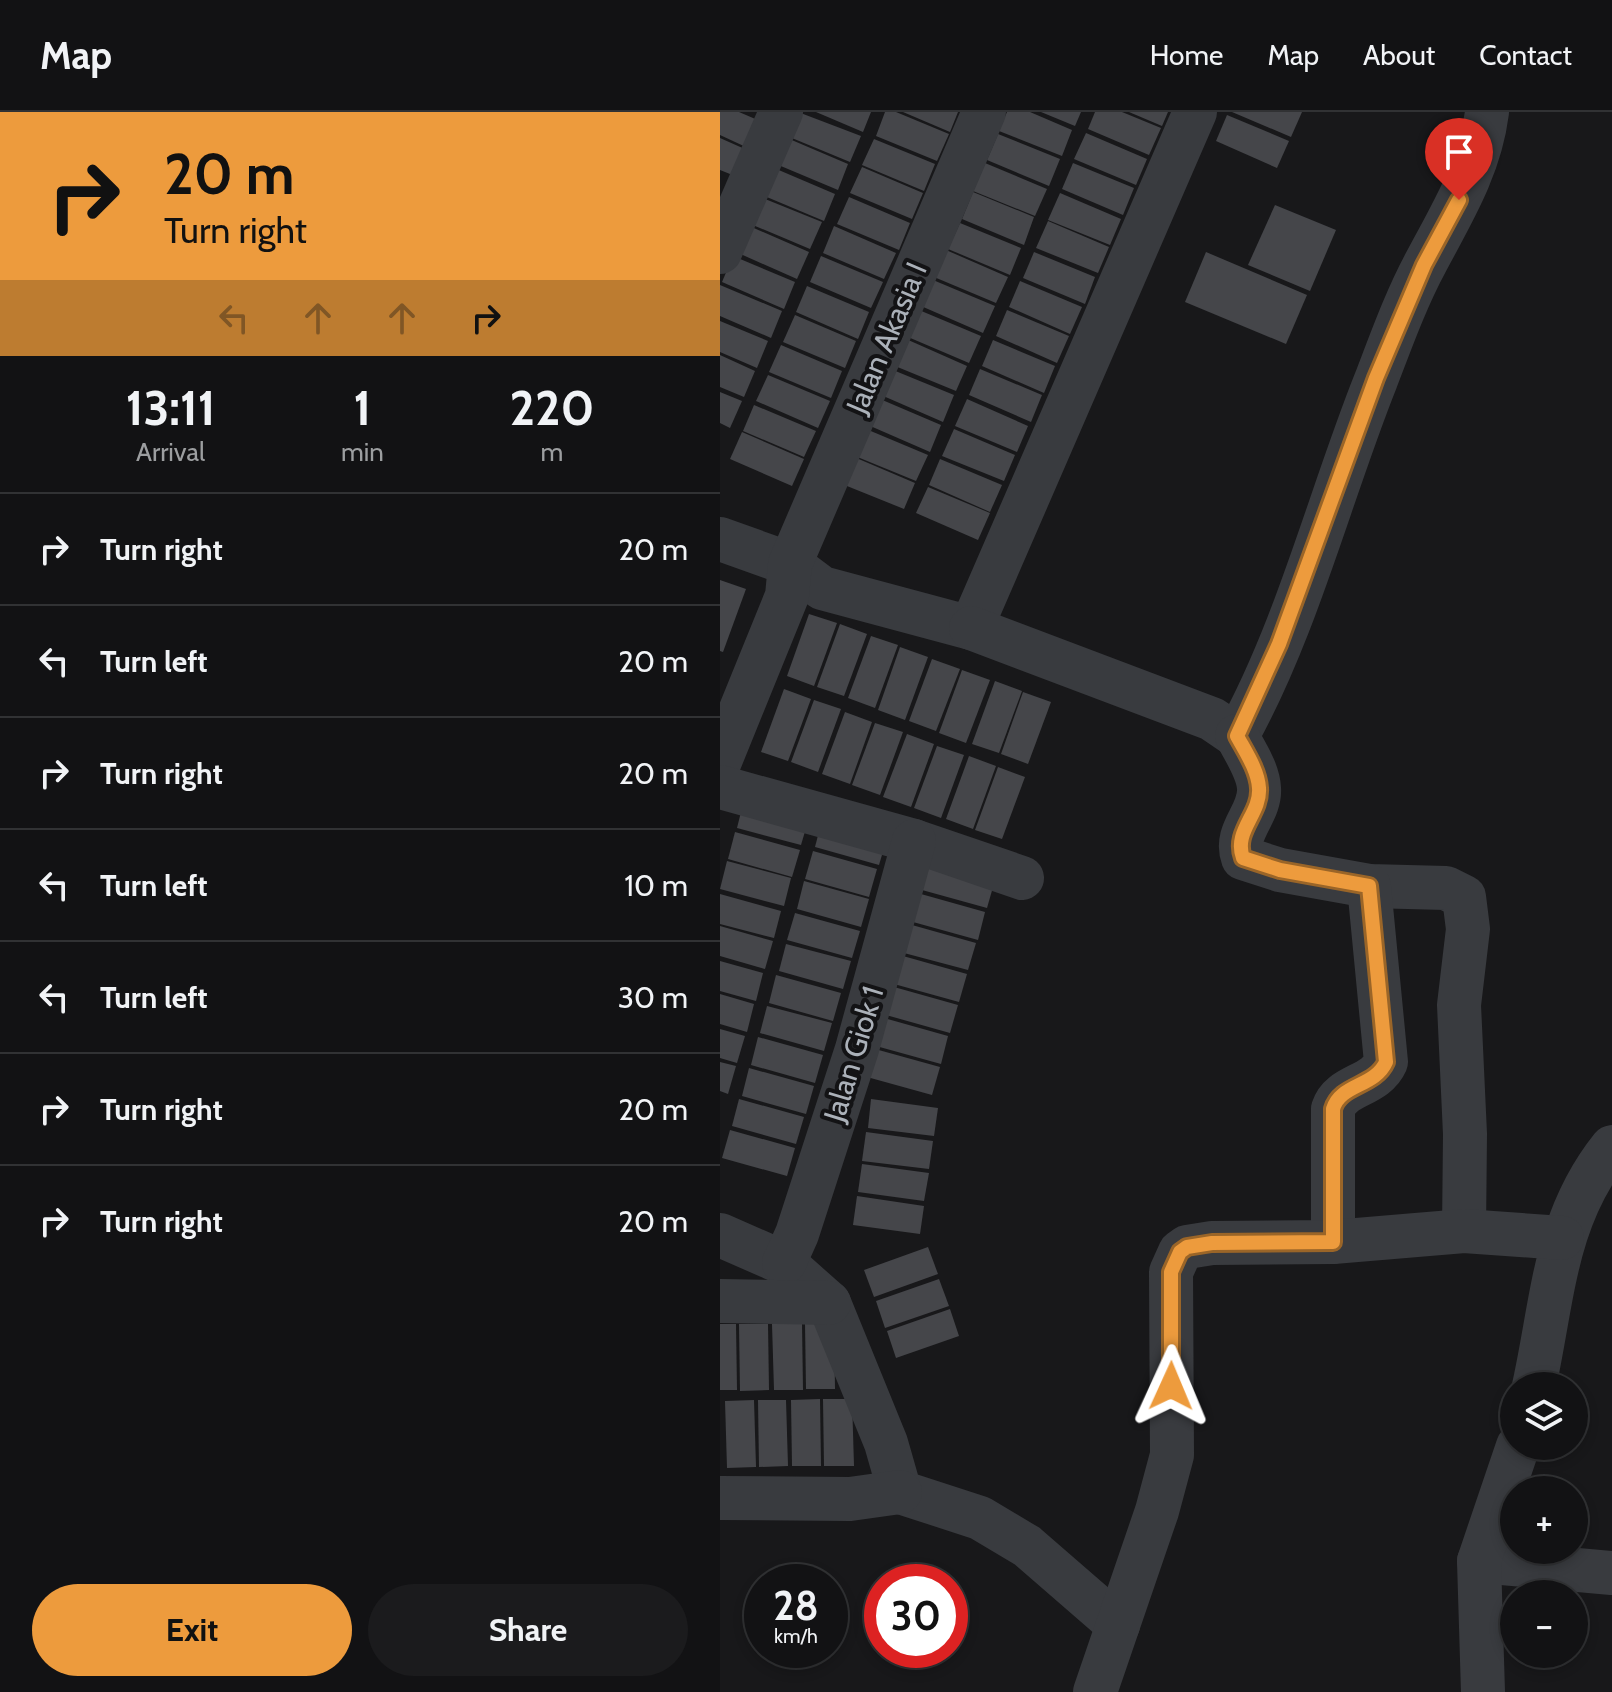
<!DOCTYPE html>
<meta charset="utf-8">
<style>
:root{--surface:#121214;--page:#1b1b1d;--text:#f1f3f6;--muted:#9c9ea0;--line:#313234;--accent:#ed9b3d}
body{margin:0;font-family:Cabin,sans-serif;background:var(--page);color:var(--text);height:100vh;display:flex;flex-direction:column;font-size:30px;white-space:nowrap}
*{box-sizing:border-box;margin:0}
p{font-size:26px;color:var(--muted)}
.icon{flex:none;width:44px;height:44px;fill:none;stroke:currentColor;stroke-width:2;stroke-linecap:round;stroke-linejoin:round}
.map{position:relative;flex:1;overflow:hidden}
.sheet{display:flex;flex-direction:column;background:var(--surface);width:720px}
.sheet>*{flex:none}
.hud{background:#ed9b3d;color:#111;overflow:hidden}
.buttons{position:absolute;left:780px;top:1260px;display:grid;gap:16px}
.buttons a{display:grid;place-items:center;width:88px;height:88px;border-radius:50%;background:var(--surface);box-shadow:0 4px 12px #0003,0 0 0 2px var(--line);font-size:40px}
.speed{position:absolute;left:24px;top:1452px;display:flex;gap:16px;font-size:40px;font-weight:700;text-align:center}
.speed>*{display:grid;place-content:center;width:104px;height:104px;border-radius:50%;background:var(--surface);box-shadow:0 4px 12px #0003,0 0 0 2px var(--line);line-height:1}
.speed small{font-size:20px;font-weight:400}
.speed .limit{border:12px solid #d22;background:#fff;color:#111}
.pin{position:absolute;display:grid;place-items:center;width:68px;height:68px;color:#fff;margin:-82px -34px;border-radius:50% 50% 50% 0;rotate:-45deg;box-shadow:0 0 8px #0007}
.pin .icon{rotate:45deg}
.me{position:absolute;width:88px;margin:-44px;rotate:1deg;stroke-linejoin:round;filter:drop-shadow(0 0 6px #0008)}
.turn{display:flex;align-items:center;gap:28px;height:168px;padding:0 32px;font-size:36px}
.turn .icon{width:104px;height:104px;stroke-width:2.5}
.turn b{display:block;font-size:56px;line-height:68px}
.lanes{display:flex;align-items:center;height:76px;padding:0 32px;background:#0003;justify-content:center;gap:40px;direction:ltr}
.lanes .off{opacity:.35}
.eta{display:flex;justify-content:space-evenly;align-items:center;height:136px;text-align:center}
.eta b{font-size:48px;font-weight:700;line-height:56px}
.primary-button{display:flex;gap:16px;margin-top:auto;padding:16px 32px}
.primary-button a{flex:1;height:92px;border-radius:48px;background:var(--accent);color:#111;font-size:32px;font-weight:700;line-height:92px;text-align:center}
.primary-button a+a{background:var(--page);color:var(--text)}
ul{padding:0;list-style:none}
li{display:flex;align-items:center;gap:24px;height:112px;padding:0 32px;border-top:2px solid var(--line)}
li div{flex:1}
li b{display:block;font-size:30px}
li em{font-style:normal}
header{display:flex;align-items:center;gap:48px;box-sizing:border-box;height:112px;padding:0 40px;background:var(--surface);border-bottom:2px solid var(--line)}
header strong{font-size:38px}
nav{display:flex;gap:44px;margin-inline-start:auto;font-size:28px}
main{display:flex;flex:1;min-height:0}
.map>svg:first-child{display:block}
.building{fill:#45464a}
.lines{fill:none;stroke-linecap:round;stroke-linejoin:round}
.minor{stroke:#393b3f;stroke-width:44}
.route-casing{stroke:#9a6528;stroke-width:20}
.route{stroke:#ed9b3d;stroke-width:14}
.labels{text-anchor:middle;stroke-width:8;stroke-linejoin:round;paint-order:stroke}
.street-label{font-size:30px;fill:#abb1b9;stroke:#131315}
</style>
<header>
<strong>Map</strong>
<nav><a>Home</a><a>Map</a><a>About</a><a>Contact</a></nav>
</header>
<main>
<section class="sheet">
<div class="hud">
<div class="turn"><svg class="icon" aria-label="right" viewBox="0 0 24 24"><path d="M7 20v-9h11M14 6l5 5-5 5"/></svg><div><b>20 m</b>Turn right</div></div>
<div class="lanes"><svg class="icon off" aria-label="left" viewBox="0 0 24 24"><path d="M17 20v-9H6M10 6l-5 5 5 5"/></svg><svg class="icon off" aria-label="ahead" viewBox="0 0 24 24"><path d="M12 20V5M6 11l6-6 6 6"/></svg><svg class="icon off" aria-label="ahead" viewBox="0 0 24 24"><path d="M12 20V5M6 11l6-6 6 6"/></svg><svg class="icon" aria-label="right" viewBox="0 0 24 24"><path d="M7 20v-9h11M14 6l5 5-5 5"/></svg></div>
</div>
<div class="eta">
<div><b>13:11</b><p>Arrival</p></div>
<div><b>1</b><p>min</p></div>
<div><b>220</b><p>m</p></div>
</div>
<ul>
<li><svg class="icon" aria-label="right" viewBox="0 0 24 24"><path d="M7 20v-9h11M14 6l5 5-5 5"/></svg><div><b>Turn right</b></div><em>20 m</em></li>
<li><svg class="icon" aria-label="left" viewBox="0 0 24 24"><path d="M17 20v-9H6M10 6l-5 5 5 5"/></svg><div><b>Turn left</b></div><em>20 m</em></li>
<li><svg class="icon" aria-label="right" viewBox="0 0 24 24"><path d="M7 20v-9h11M14 6l5 5-5 5"/></svg><div><b>Turn right</b></div><em>20 m</em></li>
<li><svg class="icon" aria-label="left" viewBox="0 0 24 24"><path d="M17 20v-9H6M10 6l-5 5 5 5"/></svg><div><b>Turn left</b></div><em>10 m</em></li>
<li><svg class="icon" aria-label="left" viewBox="0 0 24 24"><path d="M17 20v-9H6M10 6l-5 5 5 5"/></svg><div><b>Turn left</b></div><em>30 m</em></li>
<li><svg class="icon" aria-label="right" viewBox="0 0 24 24"><path d="M7 20v-9h11M14 6l5 5-5 5"/></svg><div><b>Turn right</b></div><em>20 m</em></li>
<li><svg class="icon" aria-label="right" viewBox="0 0 24 24"><path d="M7 20v-9h11M14 6l5 5-5 5"/></svg><div><b>Turn right</b></div><em>20 m</em></li>
</ul>
<div class="primary-button"><a>Exit</a><a>Share</a></div>
</section>
<div class="map">
<svg width="892" height="1580" viewBox="0 0 892 1580">
<rect width="100%" height="100%" fill="#18181a"/>
<g class="building">
<polygon points="0,0 19,0 40,9 28,36 0,23"/>
<polygon points="78,0 141,24 130,50 67,24"/>
<polygon points="96,0 151,0 143,20"/>
<polygon points="165,0 176,0 229,22 217,49 156,24"/>
<polygon points="183,0 238,0 230,20"/>
<polygon points="287,0 310,0 352,18 342,44 279,19"/>
<polygon points="321,0 361,0 355,14"/>
<polygon points="375,0 402,0 441,16 429,43 368,17"/>
<polygon points="409,0 448,0 442,14"/>
<polygon points="512,0 582,0 571,25"/>
<polygon points="507,3 569,29 557,56 496,29"/>
<polygon points="366,21 427,47 416,73 354,47"/>
<polygon points="278,22 340,47 329,74 267,48"/>
<polygon points="0,26 27,38 15,64 0,58"/>
<polygon points="67,26 128,52 118,78 56,52"/>
<polygon points="154,27 215,52 204,79 142,53"/>
<polygon points="265,51 327,77 315,104 253,79"/>
<polygon points="353,51 414,76 403,103 342,77"/>
<polygon points="142,55 203,81 192,107 130,81"/>
<polygon points="54,56 115,82 104,109 42,83"/>
<polygon points="253,80 314,105 304,133 242,107"/>
<polygon points="340,81 401,107 390,133 328,108"/>
<polygon points="40,85 102,110 90,137 28,111"/>
<polygon points="129,85 190,111 179,138 117,112"/>
<polygon points="555,93 616,118 590,179 528,153"/>
<polygon points="328,109 389,135 378,161 316,136"/>
<polygon points="240,111 301,136 290,163 228,137"/>
<polygon points="27,113 89,140 77,167 16,140"/>
<polygon points="114,114 176,141 164,167 103,141"/>
<polygon points="226,138 288,165 276,191 214,165"/>
<polygon points="314,140 375,165 365,192 303,166"/>
<polygon points="486,140 587,183 566,232 465,190"/>
<polygon points="13,144 75,170 64,197 2,170"/>
<polygon points="101,144 163,170 151,196 90,170"/>
<polygon points="213,168 275,194 263,221 201,194"/>
<polygon points="300,169 362,195 350,222 289,195"/>
<polygon points="0,173 62,199 51,226 0,204"/>
<polygon points="87,174 149,200 138,227 76,200"/>
<polygon points="199,198 261,224 249,251 188,225"/>
<polygon points="287,198 349,224 337,251 276,224"/>
<polygon points="75,203 136,229 125,256 63,230"/>
<polygon points="0,209 48,229 37,256 0,240"/>
<polygon points="186,227 247,254 236,279 175,254"/>
<polygon points="273,228 335,254 324,281 262,254"/>
<polygon points="61,233 122,259 111,286 49,260"/>
<polygon points="0,243 35,259 24,285 0,275"/>
<polygon points="260,257 322,283 311,310 249,283"/>
<polygon points="173,258 234,283 223,310 161,283"/>
<polygon points="48,263 110,289 98,316 36,289"/>
<polygon points="0,280 22,289 10,316 0,311"/>
<polygon points="160,287 221,313 210,340 148,313"/>
<polygon points="247,287 308,314 297,340 235,314"/>
<polygon points="34,293 96,319 84,345 23,319"/>
<polygon points="146,317 208,343 196,369 135,344"/>
<polygon points="234,317 295,343 284,369 222,344"/>
<polygon points="22,320 84,347 72,374 10,347"/>
<polygon points="134,345 195,371 184,397 122,372"/>
<polygon points="220,347 282,373 270,400 209,373"/>
<polygon points="208,375 270,401 258,428 196,401"/>
<polygon points="0,468 26,477 3,540 0,539"/>
<polygon points="89,502 117,511 94,574 67,564"/>
<polygon points="120,512 147,522 124,584 97,575"/>
<polygon points="151,524 178,533 155,596 128,586"/>
<polygon points="180,535 208,545 185,608 158,598"/>
<polygon points="212,547 240,557 216,619 189,609"/>
<polygon points="242,558 270,568 246,631 219,621"/>
<polygon points="275,569 302,579 279,641 252,632"/>
<polygon points="64,577 91,587 68,649 41,640"/>
<polygon points="303,580 331,590 308,652 281,642"/>
<polygon points="94,588 121,597 98,660 71,650"/>
<polygon points="125,600 152,610 130,672 102,662"/>
<polygon points="155,611 183,620 160,683 132,673"/>
<polygon points="187,622 214,632 191,695 163,685"/>
<polygon points="217,634 244,643 221,706 194,696"/>
<polygon points="249,644 276,654 253,717 226,707"/>
<polygon points="278,655 305,665 282,727 255,718"/>
<polygon points="24,688 89,706 81,733 17,716"/>
<polygon points="102,708 167,726 159,753 95,735"/>
<polygon points="15,720 80,738 72,765 8,747"/>
<polygon points="93,739 157,757 149,785 85,767"/>
<polygon points="7,749 71,766 64,794 0,777"/>
<polygon points="210,750 275,768 267,796 202,778"/>
<polygon points="84,769 149,787 141,815 77,797"/>
<polygon points="0,782 61,799 54,826 0,812"/>
<polygon points="201,782 265,800 258,828 193,810"/>
<polygon points="75,801 140,819 132,846 67,828"/>
<polygon points="192,813 256,831 248,858 184,841"/>
<polygon points="0,814 53,829 45,857 0,844"/>
<polygon points="66,832 131,849 123,877 59,859"/>
<polygon points="183,844 247,862 239,890 174,872"/>
<polygon points="0,849 43,861 36,889 0,879"/>
<polygon points="56,863 121,881 113,909 49,891"/>
<polygon points="174,875 238,893 230,921 166,903"/>
<polygon points="0,882 34,892 27,920 0,912"/>
<polygon points="47,894 112,911 104,939 40,921"/>
<polygon points="164,906 228,924 221,952 156,934"/>
<polygon points="0,917 25,924 17,951 0,946"/>
<polygon points="38,925 103,943 95,971 31,953"/>
<polygon points="155,937 220,955 212,983 147,965"/>
<polygon points="0,950 16,954 8,982 0,979"/>
<polygon points="29,956 94,974 86,1002 22,984"/>
<polygon points="19,987 84,1005 76,1032 12,1014"/>
<polygon points="151,987 218,996 214,1024 148,1016"/>
<polygon points="10,1018 75,1036 67,1064 2,1046"/>
<polygon points="146,1020 213,1029 209,1057 142,1049"/>
<polygon points="142,1052 209,1061 204,1089 138,1080"/>
<polygon points="137,1084 204,1094 200,1122 133,1113"/>
<polygon points="208,1135 218,1162 154,1185 144,1158"/>
<polygon points="219,1167 229,1194 165,1216 156,1189"/>
<polygon points="230,1197 239,1224 176,1246 167,1219"/>
<polygon points="114,1210 115,1277 86,1277 85,1211"/>
<polygon points="82,1211 83,1278 54,1278 52,1212"/>
<polygon points="0,1212 16,1212 17,1278 0,1278"/>
<polygon points="19,1212 48,1212 49,1278 20,1279"/>
<polygon points="100,1287 101,1354 72,1354 71,1288"/>
<polygon points="103,1287 132,1287 134,1354 104,1354"/>
<polygon points="34,1288 36,1355 7,1356 5,1289"/>
<polygon points="38,1288 66,1288 68,1354 39,1355"/>
</g>
<g class="lines">
<g class="minor">
<polyline points="0,140 61,0"/>
<polyline points="0,427 70,452 102,476 251,516 475,0"/>
<path d="M251 516 492 607 517 624C577 516 610 383 656 268 671 229 686 187 706 150 732 101 760 56 767 0"/>
<path d="M517 624C525 640 538 658 539 676 541 702 513 719 523 746L560 758 649 774 726 776 744 785 748 817 739 893 745 1022 744 1119"/>
<polyline points="0,649 67,484 70,452 264,0"/>
<polyline points="0,675 194,729 302,766"/>
<polyline points="0,1123 64,1151 109,1191 166,1331 180,1380 260,1406 307,1434 398,1513"/>
<path d="M613 1130V997C621 972 655 975 666 950L649 774"/>
<polyline points="64,1151 77,1122 137,937 194,729"/>
<polyline points="0,1189 109,1191"/>
<path d="M814 1274C833 1188 834 1107 892 1035"/>
<polyline points="0,1386 130,1387 180,1380"/>
<polyline points="759,1449 892,1461"/>
<polyline points="375,1580 437,1399 452,1343 451,1160 460,1140 467,1135 492,1131 613,1130 744,1119 842,1126"/>
<polyline points="763,1580 759,1449 798,1334"/>
</g>
</g>
<g class="lines">
<g class="route-casing">
<path id="route" d="M451 1274V1160L460 1140 467 1135 492 1131 613 1130V997C620 972 655 975 666 950L649 774 560 758 523 746C513 719 541 702 539 676 538 658 525 639 517 624L559 532 656 266 704 153 739 88"/>
</g>
<use href="#route" class="route"/>
</g>
<g class="labels">
<g class="street-label">
<text transform="translate(167 226) rotate(-67)" y="10">Jalan Akasia I</text>
<text transform="translate(134 942) rotate(-73)" y="10">Jalan Giok 1</text>
</g>
</g>
</svg>
<div class="buttons">
<a><svg class="icon" aria-label="layers" viewBox="0 0 24 24"><path d="M12 4l9 5-9 5-9-5zM3 14l9 5 9-5"/></svg></a>
<a>+</a>
<a>−</a>
</div>
<div class="speed"><div>28<small>km/h</small></div><div class="limit">30</div></div>
<div class="pin" style="left:739px;top:88px;background:#d93025"><svg class="icon" aria-label="arrive" viewBox="0 0 24 24"><path d="M6 21V4h12l-3 4 3 4H6"/></svg></div>
<svg class="me" style="left:451px;top:1274px" viewBox="-20 -20 40 40"><path d="M0-17L14 15 0 8-14 15z" fill="#ed9b3d" stroke="#fff" stroke-width="4"/></svg>
</div>
</main>
